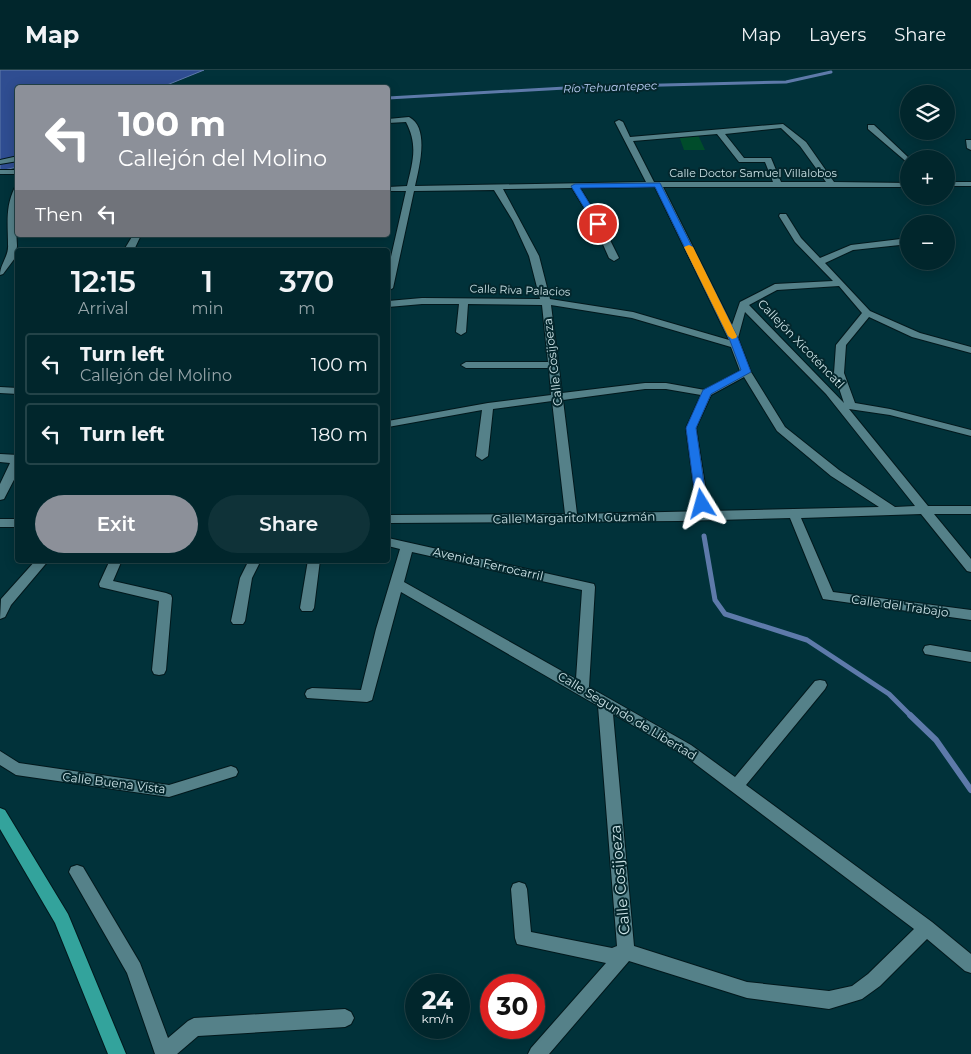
<!DOCTYPE html>
<meta charset="utf-8">
<style>
:root{--surface:#01262c;--page:#0f3238;--text:#f1f3f6;--muted:#96a5a9;--line:#234348;--accent:#8c9099}
body{margin:0;font-family:Montserrat,sans-serif;background:var(--page);color:var(--text);height:100vh;display:flex;flex-direction:column;font-size:19px;white-space:nowrap}
*{box-sizing:border-box;margin:0}
p{font-size:16px;color:var(--muted)}
.icon{flex:none;width:28px;height:28px;fill:none;stroke:currentColor;stroke-width:2;stroke-linecap:round;stroke-linejoin:round}
.map{position:relative;flex:1;overflow:hidden}
.side{position:absolute;left:15px;top:178px;width:375px;height:315px;display:flex;flex-direction:column;background:var(--surface);border-radius:5px;box-shadow:0 2px 12px #0003,0 0 0 1px var(--line)}
.side>*{flex:none}
.top-card{position:absolute;left:15px;top:15px;width:375px;height:152px;border-radius:5px;box-shadow:0 2px 12px #0003,0 0 0 1px var(--line);background:#8c9099;color:#fff;overflow:hidden}
.buttons{position:absolute;left:900px;top:15px;display:grid;gap:10px}
.buttons a{display:grid;place-items:center;width:55px;height:55px;border-radius:50%;background:var(--surface);box-shadow:0 2px 12px #0003,0 0 0 1px var(--line);font-size:25px}
.speed{position:absolute;left:405px;top:904px;display:flex;gap:10px;font-size:25px;font-weight:700;text-align:center}
.speed>*{display:grid;place-content:center;width:65px;height:65px;border-radius:50%;background:var(--surface);box-shadow:0 2px 12px #0003,0 0 0 1px var(--line);line-height:1}
.speed small{font-size:12px;font-weight:400}
.speed .limit{border:8px solid #d22;background:#fff;color:#111}
.pin{position:absolute;display:grid;place-items:center;width:42px;height:42px;color:#fff;margin:-21px;border:2px solid #fff;border-radius:50%;box-shadow:0 1px 5px #0007}
.me{position:absolute;width:55px;margin:-28px;rotate:352deg;stroke-linejoin:round;filter:drop-shadow(0 0 4px #0008)}
.turn{display:flex;align-items:center;gap:18px;height:105px;padding:0 20px;font-size:22px}
.turn .icon{width:65px;height:65px;stroke-width:2.5}
.turn b{display:block;font-size:35px;line-height:42px}
.then{display:flex;align-items:center;height:48px;padding:0 20px;background:#0003;gap:10px;font-size:19px}
.eta{display:flex;justify-content:space-evenly;align-items:center;height:85px;text-align:center}
.eta b{font-size:30px;font-weight:600;line-height:35px}
.cta{display:flex;gap:10px;margin-top:auto;padding:10px 20px}
.cta a{flex:1;height:58px;border-radius:30px;background:var(--accent);color:#fff;font-size:20px;font-weight:600;line-height:58px;text-align:center}
.cta a+a{background:var(--page);color:var(--text)}
ul{padding:0;list-style:none}
li{display:flex;align-items:center;gap:15px;height:62px;margin:0 10px 8px;padding:0 10px;border:2px solid var(--line);border-radius:5px}
li div{flex:1}
li b{display:block;font-size:19px}
li em{font-style:normal}
header{display:flex;align-items:center;gap:30px;box-sizing:border-box;height:70px;padding:0 25px;background:var(--surface);border-bottom:1px solid var(--line)}
header strong{font-size:24px}
nav{display:flex;gap:28px;margin-inline-start:auto;font-size:18px}
.map>svg:first-child{display:block}
.green{fill:#004c2b}
.water{fill:#2f4d91;stroke:#5e7aaa}
.lines{fill:none;stroke-linecap:round;stroke-linejoin:round}
.stream-far2{stroke:#5e7aaa;stroke-width:3}
.stream-far1{stroke:#5e7aaa;stroke-width:5}
.stream{stroke:#5e7aaa;stroke-width:6}
.minor-casing{stroke:#02181c;stroke-width:2}
.primary-casing{stroke:#02181c;stroke-width:2}
.minor{fill:#558189;fill-rule:evenodd}
.primary{fill:#33a39c;fill-rule:evenodd}
.route{fill:#1a73e8;stroke:#114b97}
.slow{fill:#f59e0b}
.labels{text-anchor:middle;stroke-width:4;stroke-linejoin:round;paint-order:stroke}
.far-water-label{font-size:11px;font-style:italic;fill:#bdd1f8;stroke:#04272d}
.far-street-label{font-size:11px;fill:#cbe2e6;stroke:#04272d}
.street-label{font-size:12px;fill:#cbe2e6;stroke:#04272d}
.near-street-label{font-size:15px;fill:#cbe2e6;stroke:#04272d}
</style>
<header>
<strong>Map</strong>
<nav><a>Map</a><a>Layers</a><a>Share</a></nav>
</header>
<div class="map">
<svg width="971" height="984" viewBox="0 0 971 984">
<rect width="100%" height="100%" fill="#01323a"/>
<polygon class="green" points="698,65 705,80 684,80 679,66"/>
<polygon class="water" points="0,0 204,0 162,17 18,18 17,97 0,101"/>
<g class="lines">
<polyline class="stream-far2" points="388,28 583,17 786,12 831,2"/>
<polyline class="stream-far1" points="704,466 715,530 725,544 807,570 889,624 911,646"/>
<polyline class="stream" points="910,645 936,670 971,720"/>
<g class="minor-casing">
<g id="minor">
<path d="M409 47C430 58 419 98 415 116L646 112 615 52 619 50 623 52 630 67 783 54 806 72 834 112 909 113V117H663L732 255 740 232 775 214 833 211 795 172 779 146 780 144H786L801 168 820 188 851 175 909 168V174L853 180 825 193 870 241 920 263 971 277V283L912 267 869 247 846 275 844 303 855 333 890 339 971 360V366L890 345 849 339 928 436H971V444H934L971 489V502L967 501 921 444 801 448 833 522 971 540V550L823 529 790 448 679 451 388 453V445L565 444 552 331 493 339 488 386 482 390 476 386 482 340 388 357V351L488 333 551 325 549 298H466L461 295 466 292H548L542 235 468 234 466 262 461 265 456 262 459 234H422L388 237V231L422 228 540 229 529 186 513 151 494 120 414 121 393 218 388 221V200L406 121H388V117L407 116C413 91 418 75 406 52L388 53V49ZM781 58 800 76 826 112H781L771 88H744L725 64ZM717 64 739 92H765L773 112H654L633 71ZM649 117H655L729 270 633 242 550 229 539 186 503 119 572 118 594 154 609 188 614 191 619 188 602 154 580 118ZM839 216 862 243 836 275 834 303 844 333 749 235 777 220ZM551 235 632 248 731 277 740 301 705 320 666 313H645L562 323ZM745 242 826 324 915 436 895 437 839 400 785 357 751 302 738 268ZM744 307 777 361 831 406 879 437 577 444 563 330 645 319H666L701 325 686 358 696 434 702 438 708 434 696 358 711 325Z"/>
<polygon points="868,55 874,55 910,89 909,94 868,59"/>
<polygon points="966,70 971,70 971,80 967,78"/>
<polygon points="18,86 18,91 0,94 0,90"/>
<rect x="0" y="100" width="18" height="4"/>
<rect x="946" y="112" width="25" height="4"/>
<path d="M15 117H18V133L15 139 17 176 15 188 3 204 0 205C0 194 9 186 8 175 8 154 5 137 15 117Z"/>
<polygon points="133,165 141,165 134,180 124,180"/>
<polygon points="0,317 18,318 18,324 0,323"/>
<polygon points="0,384 18,385 18,402 4,429 0,430 0,414 10,393 0,392"/>
<rect x="0" y="449" width="18" height="8"/>
<path d="M388 468 594 514 595 517 589 617 691 675 735 707 815 611 820 610 825 611 827 615 825 619 746 715 932 852 971 884V903L965 901 927 869 880 916 862 929 829 939 747 928 629 891 549 984H528L531 978 606 893 517 874 515 868 511 819 513 814 519 812 525 814 527 819 531 862 612 878 617 876 598 636 401 522 372 630 367 632 307 628 305 624 307 620 312 618 361 620 376 559 400 479 388 476ZM412 482 582 520 576 609 404 512ZM613 644 681 683 914 859 868 904 852 916 829 921 747 912 634 876Z"/>
<polygon points="36,490 49,490 11,535 5,547 0,549 1,529"/>
<polygon points="110,490 122,490 113,511 166,523 171,525 172,528 166,600 164,604 159,605 154,604 152,600 159,531 100,517 99,514"/>
<polygon points="249,490 261,490 252,508 245,551 243,554 233,554 231,551 240,508"/>
<polygon points="308,490 320,490 314,538 312,541 302,541 300,538"/>
<polygon points="930,575 971,582 971,592 925,584 923,580 925,576"/>
<polygon points="0,681 19,693 169,715 231,696 236,698 238,702 236,706 169,727 16,705 0,695"/>
<polygon points="77,795 83,797 140,893 168,968 188,951 194,948 345,939 351,942 354,948 351,954 345,957 198,966 177,984 155,984 127,903 69,802 71,797"/>
</g>
</g>
<g class="primary-casing">
<polygon id="primary" points="0,738 5,740 68,844 126,984 108,984 55,853 0,759"/>
</g>
<use href="#minor" class="minor"/>
<use href="#primary" class="primary"/>
</g>
<polygon class="route" points="660,113 738,268 751,302 711,324 696,358 707,434 702,438 696,434 686,358 703,320 741,300 729,268 655,117 580,118 602,154 598,156 594,154 571,116 575,114"/>
<polygon class="slow" points="689,175 693,177 737,266 736,268 732,269 728,266 684,177"/>
<g class="labels">
<g class="far-water-label">
<text transform="translate(610 17) rotate(-2)" y="4">Río Tehuantepec</text>
</g>
<g class="far-street-label">
<text x="753" y="107">Calle Doctor Samuel Villalobos</text>
<text transform="translate(520 220) rotate(2)" y="4">Calle Riva Palacios</text>
</g>
<g class="street-label">
<text transform="translate(801 274) rotate(46)" y="4">Callejón Xicoténcatl</text>
<text transform="translate(553 292) rotate(-97)" y="4">Calle Cosijoeza</text>
<text transform="translate(574 448) rotate(-1)" y="4">Calle Margarito M. Guzmán</text>
<text transform="translate(488 494) rotate(13)" y="4">Avenida Ferrocarril</text>
<text transform="translate(900 536) rotate(8)" y="4">Calle del Trabajo</text>
<text transform="translate(627 646) rotate(31)" y="4">Calle Segundo de Libertad</text>
<text transform="translate(114 713) rotate(7)" y="4">Calle Buena Vista</text>
</g>
<g class="near-street-label">
<text transform="translate(620 810) rotate(-95)" y="5">Calle Cosijoeza</text>
</g>
</g>
</svg>
<div class="buttons">
<a><svg class="icon" aria-label="layers" viewBox="0 0 24 24"><path d="M12 4l9 5-9 5-9-5zM3 14l9 5 9-5"/></svg></a>
<a>+</a>
<a>−</a>
</div>
<div class="speed"><div>24<small>km/h</small></div><div class="limit">30</div></div>
<div class="pin" style="left:598px;top:154px;background:#d93025"><svg class="icon" aria-label="arrive" viewBox="0 0 24 24"><path d="M6 21V4h12l-3 4 3 4H6"/></svg></div>
<svg class="me" style="left:702px;top:434px" viewBox="-20 -20 40 40"><path d="M0-17L14 15 0 8-14 15z" fill="#1a73e8" stroke="#fff" stroke-width="4"/></svg>
<div class="top-card">
<div class="turn"><svg class="icon" aria-label="left" viewBox="0 0 24 24"><path d="M17 20v-9H6M10 6l-5 5 5 5"/></svg><div><b>100 m</b>Callejón del Molino</div></div>
<div class="then">Then<svg class="icon" aria-label="left" viewBox="0 0 24 24"><path d="M17 20v-9H6M10 6l-5 5 5 5"/></svg></div>
</div>
<section class="side">
<div class="eta">
<div><b>12:15</b><p>Arrival</p></div>
<div><b>1</b><p>min</p></div>
<div><b>370</b><p>m</p></div>
</div>
<ul>
<li><svg class="icon" aria-label="left" viewBox="0 0 24 24"><path d="M17 20v-9H6M10 6l-5 5 5 5"/></svg><div><b>Turn left</b><p>Callejón del Molino</p></div><em>100 m</em></li>
<li><svg class="icon" aria-label="left" viewBox="0 0 24 24"><path d="M17 20v-9H6M10 6l-5 5 5 5"/></svg><div><b>Turn left</b></div><em>180 m</em></li>
</ul>
<div class="cta"><a>Exit</a><a>Share</a></div>
</section>
</div>
